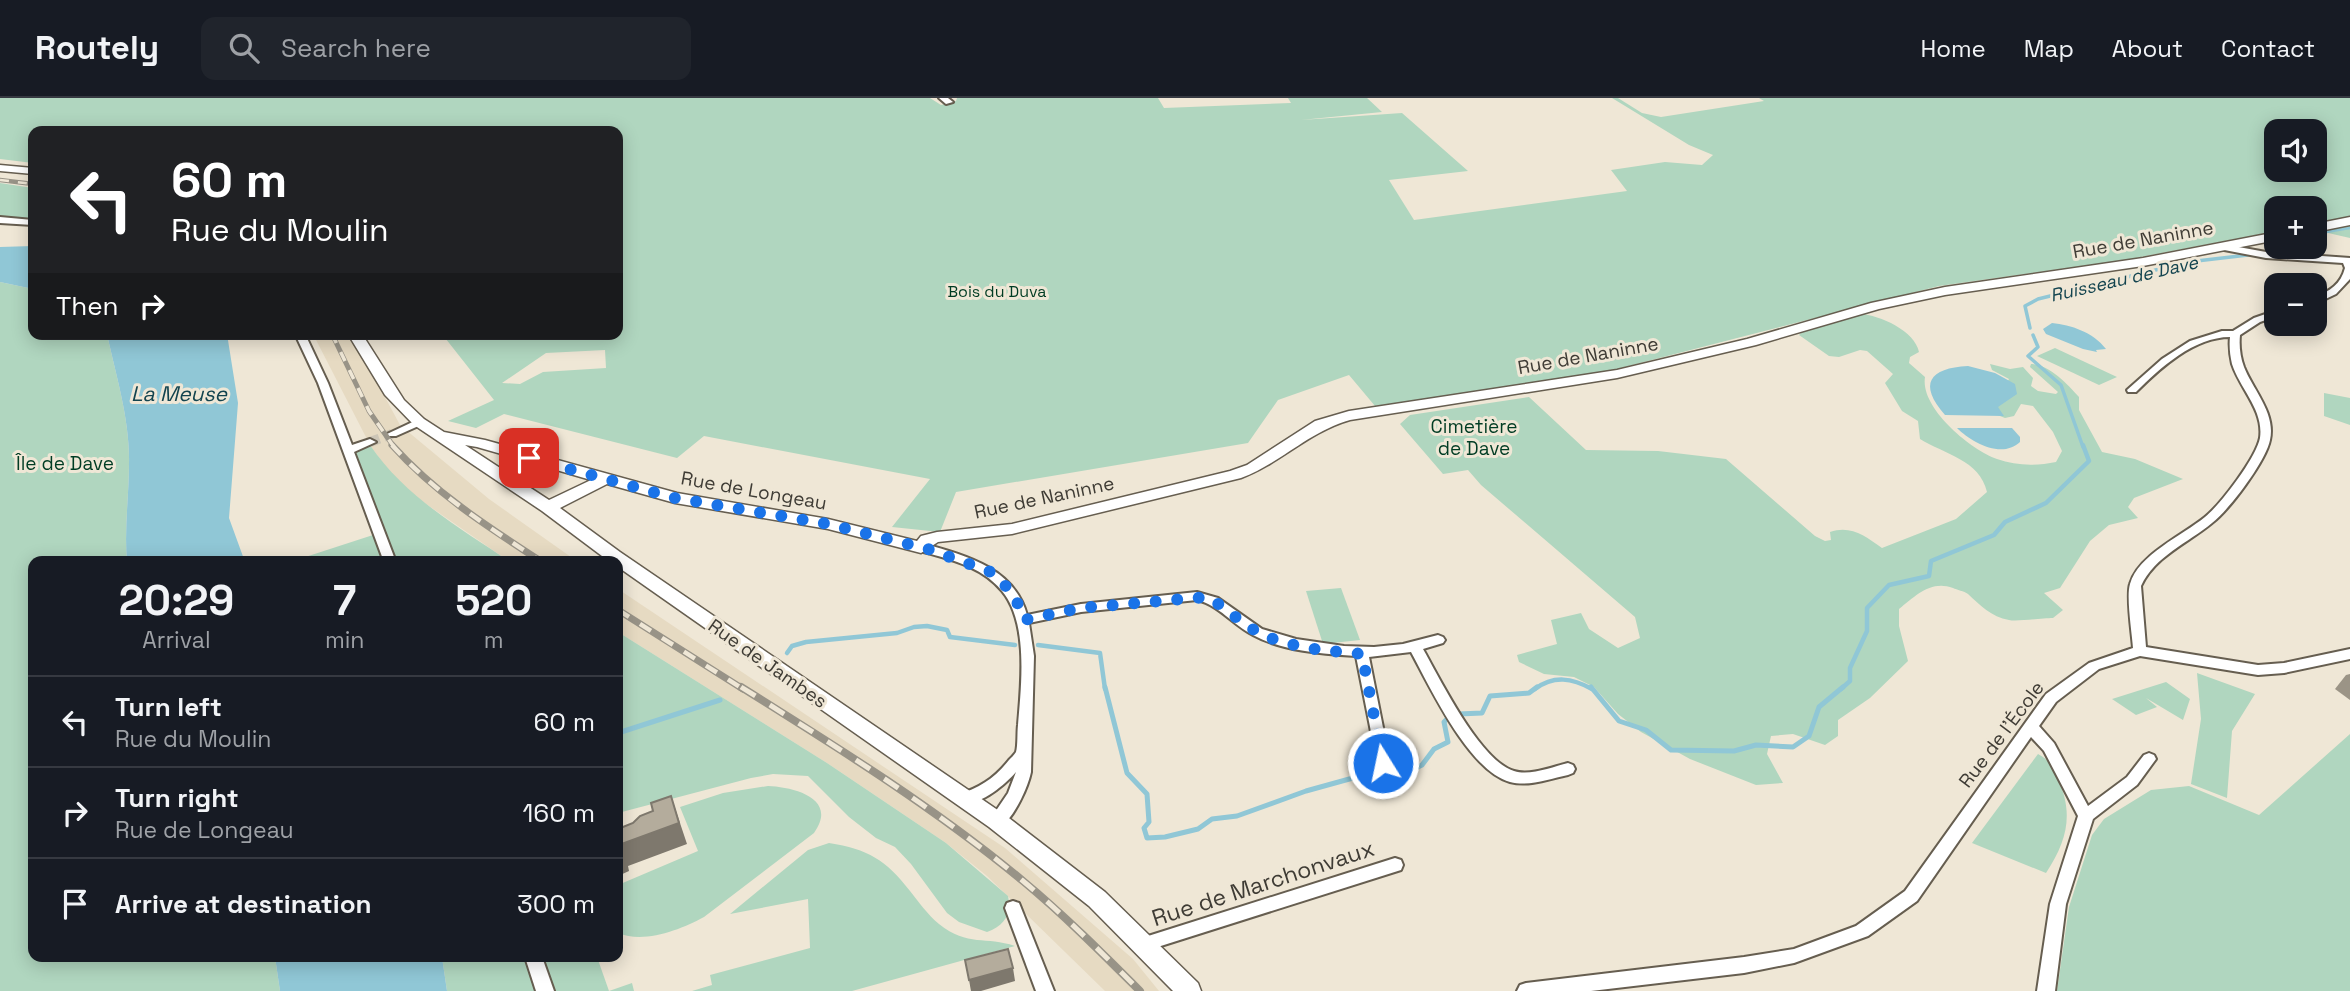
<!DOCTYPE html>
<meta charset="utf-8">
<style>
:root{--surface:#171b24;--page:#20242c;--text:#f1f3f6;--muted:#9ea1a6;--line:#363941}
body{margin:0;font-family:"Space Grotesk",sans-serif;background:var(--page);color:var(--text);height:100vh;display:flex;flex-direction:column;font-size:26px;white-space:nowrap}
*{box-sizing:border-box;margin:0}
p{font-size:23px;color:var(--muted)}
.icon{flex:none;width:38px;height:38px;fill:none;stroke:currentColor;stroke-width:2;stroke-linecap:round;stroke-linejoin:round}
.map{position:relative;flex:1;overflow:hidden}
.details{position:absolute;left:28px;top:458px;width:595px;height:406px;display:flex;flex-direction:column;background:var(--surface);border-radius:14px;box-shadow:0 4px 18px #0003}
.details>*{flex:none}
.top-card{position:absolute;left:28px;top:28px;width:595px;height:214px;border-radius:14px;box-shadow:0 4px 18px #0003;background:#202124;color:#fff;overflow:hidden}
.fabs{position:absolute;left:2264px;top:21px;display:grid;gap:14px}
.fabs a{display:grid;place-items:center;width:63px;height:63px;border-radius:14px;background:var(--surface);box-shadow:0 4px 18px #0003;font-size:35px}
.pin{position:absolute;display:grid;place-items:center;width:60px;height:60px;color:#fff;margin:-30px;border-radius:14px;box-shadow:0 4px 10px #0006}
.me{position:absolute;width:77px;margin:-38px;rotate:350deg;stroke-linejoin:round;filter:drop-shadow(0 0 5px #0008)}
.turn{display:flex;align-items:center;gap:24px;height:147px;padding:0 28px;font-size:32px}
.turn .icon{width:91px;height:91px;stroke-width:2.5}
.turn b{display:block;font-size:49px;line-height:60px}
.then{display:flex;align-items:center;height:66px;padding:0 28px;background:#0003;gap:14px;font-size:26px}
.eta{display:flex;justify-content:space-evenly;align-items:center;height:119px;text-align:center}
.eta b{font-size:42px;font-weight:700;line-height:49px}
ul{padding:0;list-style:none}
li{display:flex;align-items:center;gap:21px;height:91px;padding:0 28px;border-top:2px solid var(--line)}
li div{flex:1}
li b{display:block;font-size:26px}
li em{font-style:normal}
header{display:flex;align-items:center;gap:42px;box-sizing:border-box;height:98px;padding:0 35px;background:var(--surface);border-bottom:2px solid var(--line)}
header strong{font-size:33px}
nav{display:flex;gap:38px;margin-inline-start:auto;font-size:24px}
.search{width:490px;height:63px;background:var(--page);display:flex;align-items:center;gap:18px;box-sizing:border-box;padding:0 24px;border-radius:14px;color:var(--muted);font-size:26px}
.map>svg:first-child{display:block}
.built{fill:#e6dac2}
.green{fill:#b0d6bf;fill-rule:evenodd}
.water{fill:#90c7d6}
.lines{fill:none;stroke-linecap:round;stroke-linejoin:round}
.stream-far3{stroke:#90c7d6;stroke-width:2.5}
.stream-far2{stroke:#90c7d6;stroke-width:3.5}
.stream-far1{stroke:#90c7d6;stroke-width:4.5}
.stream{stroke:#90c7d6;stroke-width:5}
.street-tunnel{stroke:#ccc5b6;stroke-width:10;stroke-dasharray:10 5;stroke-linecap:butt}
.street-casing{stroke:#665e50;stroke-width:4}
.secondary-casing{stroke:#665e50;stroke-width:3}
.street{fill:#fff;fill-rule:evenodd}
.secondary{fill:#fff;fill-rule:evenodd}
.rail-far3-casing{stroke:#989387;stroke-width:4.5}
.rail-far2-casing{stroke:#989387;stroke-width:5}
.rail-far1-casing{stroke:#989387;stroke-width:7}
.rail-casing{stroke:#989387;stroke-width:8}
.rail-far3{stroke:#efe7d6;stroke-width:2.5;stroke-dasharray:9;stroke-linecap:butt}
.rail-far2{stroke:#efe7d6;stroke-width:3.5;stroke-dasharray:10;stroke-linecap:butt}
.rail-far1{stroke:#efe7d6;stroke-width:4.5;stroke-dasharray:13;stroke-linecap:butt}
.rail{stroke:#efe7d6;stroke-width:5;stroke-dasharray:17;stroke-linecap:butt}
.wall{fill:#9b9486}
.shaded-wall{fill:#7e786d}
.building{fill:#b4ac9c;stroke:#7e786d;stroke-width:2}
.route{stroke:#1a73e8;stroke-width:12;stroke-dasharray:0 21.6}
.labels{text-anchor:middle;stroke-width:6;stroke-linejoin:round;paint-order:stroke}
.far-park-label{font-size:16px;fill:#003c23;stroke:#efe7d6}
.far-water-label{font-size:18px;font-style:italic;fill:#13444f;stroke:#efe7d6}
.street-label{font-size:19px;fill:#3f3c35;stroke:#efe7d6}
.park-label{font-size:19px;fill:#003c23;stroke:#efe7d6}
.water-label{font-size:21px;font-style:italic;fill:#13444f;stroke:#efe7d6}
.near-street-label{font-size:23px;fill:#3f3c35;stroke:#efe7d6}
</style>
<header>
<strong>Routely</strong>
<div class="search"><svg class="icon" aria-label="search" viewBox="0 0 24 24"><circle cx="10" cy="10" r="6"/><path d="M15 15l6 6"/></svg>Search here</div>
<nav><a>Home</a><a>Map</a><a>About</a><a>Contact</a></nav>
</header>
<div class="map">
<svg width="2350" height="893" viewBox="0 0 2350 893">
<rect width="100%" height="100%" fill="#efe7d6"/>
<g class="built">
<polygon points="313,236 351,236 400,327 489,401 578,464 510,464 416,399 386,370 370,347"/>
<polygon points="618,491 1005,750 1133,861 1159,893 1105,893 987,778 946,745 827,665 618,534"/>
</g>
<g class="green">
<path d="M0 0H930L941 7 956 3 957 0H1158L1164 10 1291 5 1288 0H1367L1382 14 1301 22 1402 15 1468 73 1389 82 1414 122 1627 93 1611 72 1665 64 1702 67 1713 57 1689 47 1612 0H1618L1642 15 1661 19 1764 3 1759 0H2350V140L2315 132V110H2277V133L2125 162 1939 188 1605 274 1375 308 1349 277 1278 302 1248 345 956 394 940 434 892 429 930 381 704 338 677 360 504 316 476 330 448 323 494 302 442 236H618V33H33V65L0 61ZM2277 33H2315V72H2277ZM605 252 606 270 543 274 520 286 502 285 546 255Z"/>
<polygon points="0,85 33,90 33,127 0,124"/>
<path d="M0 184 33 191V236H107C116 278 130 322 129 365 129 398 124 431 127 464H33V859H275L280 893H0Z"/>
<path d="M1860 216C1880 217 1915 233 1919 254L1910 259 1909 265 1925 279C1920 310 1970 351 1997 361 2016 368 2037 368 2056 364L2062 353 2053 334 2033 308 2021 306 2014 318 2005 320 1990 314 2009 281 1992 272 1990 266 2010 271 2023 269 2033 280 2031 288 2038 293 2056 296 2058 294 2030 269 2031 266C2050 267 2067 286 2079 299V312L2102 354 2135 361 2183 381 2134 400 2128 409 2138 420 2109 427 2090 443 2060 490 2044 495 2063 512 2053 520C2042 520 2016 524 2009 522 1991 519 1980 507 1968 496 1964 493 1957 492 1953 490 1930 482 1916 498 1899 511V528L1908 563 1870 600 1838 622V638L1825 647 1793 636 1771 638 1767 656 1783 685 1756 687 1690 661 1641 634 1618 616 1594 589 1574 579 1544 576 1519 564 1517 557 1557 546 1551 522 1581 515 1589 531 1618 550 1640 540 1635 519 1481 387 1468 372 1443 376 1400 326 1410 317 1529 299 1586 352 1658 353 1726 361 1815 438 1825 443 1831 442 1830 434C1851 427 1865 438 1882 450L1956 421 1987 394C1980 362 1944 356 1920 341L1918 323 1902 313 1885 285 1893 276 1867 253 1860 252 1839 259 1829 258 1799 237 1803 233Z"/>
<polygon points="2055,250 2117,279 2099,287 2037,258"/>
<polygon points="2324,295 2350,300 2350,327 2324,318"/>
<path d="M370 347C405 399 459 429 510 464H397L355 352Z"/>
<polygon points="373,437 383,464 290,464"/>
<polygon points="1341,490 1360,542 1323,546 1306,493"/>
<path d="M618 534 827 665 946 745 1008 798C1012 816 1004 828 987 834L959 824 947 815 911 766 895 749 876 740 849 719 808 678 773 676 751 680 618 715Z"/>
<polygon points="2197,575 2255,596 2232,633 2227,700 2191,686 2201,621"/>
<polygon points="2166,584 2190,601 2183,622 2146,600 2157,609 2136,617 2112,601"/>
<polygon points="2350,636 2350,893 2057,893 2069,809 2092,737 2104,721 2151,692 2189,688 2259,717"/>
<path d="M2038 656C2050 662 2052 670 2058 681 2074 716 2067 743 2046 775L1972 745Z"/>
<path d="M768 688C793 689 839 700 814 735L704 819C680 832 644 846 618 835V787L698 753 680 709 723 695Z"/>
<path d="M829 745C868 751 886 762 910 793 919 804 927 816 939 826 968 849 986 838 1015 848L852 893H692L712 887 710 877 810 850 808 801 730 816 808 752Z"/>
<polygon points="442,859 525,859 537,893 447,893"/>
<polygon points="540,859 597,859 609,893 632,885 634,893 551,893"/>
</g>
<g class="water">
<polygon points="33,148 33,191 0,184 0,149"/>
<path d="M2052 225C2071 227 2093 234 2106 251L2096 252 2097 254 2083 251 2046 236 2043 231Z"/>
<path d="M107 236H227L238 305 229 420 245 464H127C124 431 129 398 129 365 130 322 116 278 107 236Z"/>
<path d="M1968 268 1995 275 2015 286 2017 296 1998 309 2004 318 1945 317C1918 286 1929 270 1968 268Z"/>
<path d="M1957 330H2012L2020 339V344C2002 361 1972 345 1957 330Z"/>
<polygon points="275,859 442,859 447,893 280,893"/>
</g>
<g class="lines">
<g class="stream-far3">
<polyline points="2315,136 2350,130"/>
<polyline points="2273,155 2289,155 2293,149"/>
</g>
<g class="stream-far2">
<polyline points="2273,155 2290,153"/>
<polyline points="2030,230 2025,208 2038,201 2188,164 2248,157"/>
<polyline points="2033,237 2038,249 2028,258 2061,287 2083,349"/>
</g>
<g class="stream-far1">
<polyline points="1038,547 1100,555 1105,591"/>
<polyline points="787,555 792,548 806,544 897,535 914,529 927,528 947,532 950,539 1015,547"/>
<path d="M1535 591C1554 577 1572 580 1592 591"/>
<polyline points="1841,591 1850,583 1850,570 1867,533 1867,510 1889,487 1929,478 1931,463 1994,437 2005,424 2046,405 2089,363 2083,347"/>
</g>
<g class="stream">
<polyline points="1105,589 1127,675 1147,696 1149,724 1144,730 1147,740 1165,739 1198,731 1212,721 1237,718 1306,693 1389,670 1416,670 1422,667 1434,651 1448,644 1444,624 1450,618"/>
<polyline points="1591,589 1619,623 1646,632 1671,652 1734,653 1756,647 1793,649 1809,638 1819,609 1843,589"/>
<polyline points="1459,616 1482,615 1490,598 1529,595 1537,589"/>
<polyline points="618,635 720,602"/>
</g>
<polyline class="street-tunnel" points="370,344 392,336"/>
<g class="street-casing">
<g id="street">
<polygon points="939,0 948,0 953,4 946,6"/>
<polygon points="0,119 33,122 33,127 0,125"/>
<path d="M2222 146 2266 154 2350 160V181L2336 196 2315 206V199C2330 193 2341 186 2345 170L2343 165 2266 160 2219 151V147Z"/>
<path d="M2277 212V218L2260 224 2240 237C2239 248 2240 258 2244 269 2253 292 2276 315 2270 342 2266 363 2229 412 2212 425 2188 445 2155 458 2141 488L2146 549 2258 567 2284 565 2350 551V561L2284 575 2258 577 2140 558 2099 571 2056 604 2039 628 2054 645 2088 708 2127 679 2144 657 2149 655 2154 657 2156 661 2137 687 2093 721 2066 806 2055 893H2037L2050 806 2078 718 2044 653 2031 639 1917 803 1868 838 1794 865 1744 875 1591 893H1517L1520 887 1526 885 1744 859 1794 851 1856 828 1905 793 2046 596 2089 565 2133 550C2132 535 2126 499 2130 486 2138 457 2183 437 2205 419 2221 406 2256 360 2260 340 2264 312 2240 291 2232 266 2230 257 2229 248 2230 239 2194 239 2160 270 2136 294H2128L2127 292 2162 261 2190 243 2222 233H2233L2254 220Z"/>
<polygon points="295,236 305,236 328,285 352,347 370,341 376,344 354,354 396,464 384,464 318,285"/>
<polygon points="419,321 423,322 424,324 423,326 396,338 388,338 387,336"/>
<path d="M921 445C964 457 1014 469 1027 517L1081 506 1197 494 1218 500 1262 531 1296 541 1344 548 1374 549 1403 546 1438 537 1443 539 1445 542 1443 545 1423 551C1440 581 1480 663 1514 673 1530 678 1552 669 1568 665L1573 667 1575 671 1573 675 1568 677C1549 681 1529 689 1510 684 1469 673 1430 589 1411 554L1369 559 1390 665 1388 669 1383 671 1378 669 1356 558C1323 556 1282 553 1253 537 1233 527 1219 507 1197 502L1081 514 1029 525 1034 558 1031 674C1028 689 1015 717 1003 727 998 731 997 729 992 727L989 723 1008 695 1016 674C1004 688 976 711 957 705L954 701 957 697C979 690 994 681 1009 662 1011 660 1014 657 1016 654 1018 647 1017 635 1018 627 1021 589 1029 525 1002 493 981 467 947 461 917 452L915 449 917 446Z"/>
<polygon points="1395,760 1401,762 1403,767 1401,772 1145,853 1139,851 1137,846 1139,841 1145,839"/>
<polygon points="1013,803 1019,805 1021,810 1054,893 1036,893 1005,810 1007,805"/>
<polygon points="525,859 542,859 554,893 536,893"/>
</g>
</g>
<g class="secondary-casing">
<g id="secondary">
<polygon points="0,67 33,70 33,76 0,73"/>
<polygon points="2350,119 2350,127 2315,134 2315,126"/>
<path d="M2277 134V142L2143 168 1945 197 1879 211 1756 247 1617 280 1350 322C1308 334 1281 365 1241 380L1012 436 938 444 921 455 828 431 675 405 607 386 560 410 620 454 1005 717 1105 794 1198 885 1201 893H1173L1089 808 989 729 618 469V464H610L542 413 414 327 385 297 348 236H362L404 302 424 321 444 334 485 342 677 395 828 421 917 443 921 438 937 434 1012 426 1230 373 1247 367 1315 323 1349 313 1617 272 1747 241 1871 205 1945 189 2143 160ZM465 347 477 349 591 382 549 402Z"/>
</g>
</g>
<use href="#street" class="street"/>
<use href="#secondary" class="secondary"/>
<g class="rail-far3-casing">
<polyline id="rail-far3" points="0,82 33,86"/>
</g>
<g class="rail-far2-casing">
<polyline id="rail-far2" points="332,236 369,313 394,349"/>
</g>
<g class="rail-far1-casing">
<g id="rail-far1">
<path d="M392 347C435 395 488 429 542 464"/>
<polyline points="618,512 743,591"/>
</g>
</g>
<g class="rail-casing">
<path id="rail" d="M741 589C837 649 935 710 1023 783 1064 817 1102 855 1140 893"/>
</g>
<use href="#rail-far3" class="rail-far3"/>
<use href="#rail-far2" class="rail-far2"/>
<use href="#rail-far1" class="rail-far1"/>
<use href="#rail" class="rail"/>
</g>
<polygon class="wall" points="2350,576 2350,602 2335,591 2346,577"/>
<g class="shaded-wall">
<polygon points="671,698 687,746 628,768 629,773 618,778 618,754 619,747 622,746"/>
<polygon points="1013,870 1015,883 981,893 971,893 969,882"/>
</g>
<g class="building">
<polygon points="671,698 679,725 619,747 620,753 618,754 618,731 633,725 640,718 653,713 651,705"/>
<polygon points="1008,851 1013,870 969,882 965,862"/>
</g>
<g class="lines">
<path class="route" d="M529 360 675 400 828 426 928 451 991 474 1014 496 1024 522 1081 510 1207 499C1224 508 1238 523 1256 533 1286 550 1328 553 1362 556L1383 665"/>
</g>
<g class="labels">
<g class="far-park-label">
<text x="997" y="199">Bois du Duva</text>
</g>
<g class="far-water-label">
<text transform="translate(2124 181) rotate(-13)" y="6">Ruisseau de Dave</text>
</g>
<g class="street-label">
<text transform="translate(2143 141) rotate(-10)" y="7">Rue de Naninne</text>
<text transform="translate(1588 257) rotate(-10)" y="7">Rue de Naninne</text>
<text transform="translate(754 392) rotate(10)" y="7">Rue de Longeau</text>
<text transform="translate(1044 399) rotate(-12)" y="7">Rue de Naninne</text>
<text transform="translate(768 565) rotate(35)" y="7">Rue de Jambes</text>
<text transform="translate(2001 636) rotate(-53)" y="7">Rue de l'École</text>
</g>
<g class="park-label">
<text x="1474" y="335">Cimetière<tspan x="1474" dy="22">de Dave</tspan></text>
<text x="65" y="372">Île de Dave</text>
</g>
<g class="water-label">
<text x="179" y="303">La Meuse</text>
</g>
<g class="near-street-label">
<text transform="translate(1263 785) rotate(-18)" y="8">Rue de Marchonvaux</text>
</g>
</g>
</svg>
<div class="fabs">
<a><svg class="icon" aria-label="sound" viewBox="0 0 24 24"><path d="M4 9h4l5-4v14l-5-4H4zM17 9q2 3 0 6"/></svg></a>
<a>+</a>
<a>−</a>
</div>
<div class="pin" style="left:529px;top:360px;background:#d93025"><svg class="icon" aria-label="arrive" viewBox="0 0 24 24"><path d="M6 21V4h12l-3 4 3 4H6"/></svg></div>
<svg class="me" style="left:1383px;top:665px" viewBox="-20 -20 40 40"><circle r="17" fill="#1a73e8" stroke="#fff" stroke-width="3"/><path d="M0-11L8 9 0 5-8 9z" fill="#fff"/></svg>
<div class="top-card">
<div class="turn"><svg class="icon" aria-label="left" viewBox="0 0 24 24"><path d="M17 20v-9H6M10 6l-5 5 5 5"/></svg><div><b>60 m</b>Rue du Moulin</div></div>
<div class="then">Then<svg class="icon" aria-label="right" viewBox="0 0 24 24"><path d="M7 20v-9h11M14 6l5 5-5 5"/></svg></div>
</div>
<section class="details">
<div class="eta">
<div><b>20:29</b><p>Arrival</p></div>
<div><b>7</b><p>min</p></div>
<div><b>520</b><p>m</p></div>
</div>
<ul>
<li><svg class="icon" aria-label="left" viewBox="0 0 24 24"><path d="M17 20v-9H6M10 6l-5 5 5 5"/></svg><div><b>Turn left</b><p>Rue du Moulin</p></div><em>60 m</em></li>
<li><svg class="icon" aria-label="right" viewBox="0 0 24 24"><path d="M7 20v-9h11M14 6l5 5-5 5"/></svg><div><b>Turn right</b><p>Rue de Longeau</p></div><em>160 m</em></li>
<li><svg class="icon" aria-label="arrive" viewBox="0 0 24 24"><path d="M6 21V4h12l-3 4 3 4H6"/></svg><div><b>Arrive at destination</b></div><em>300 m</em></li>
</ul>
</section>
</div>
